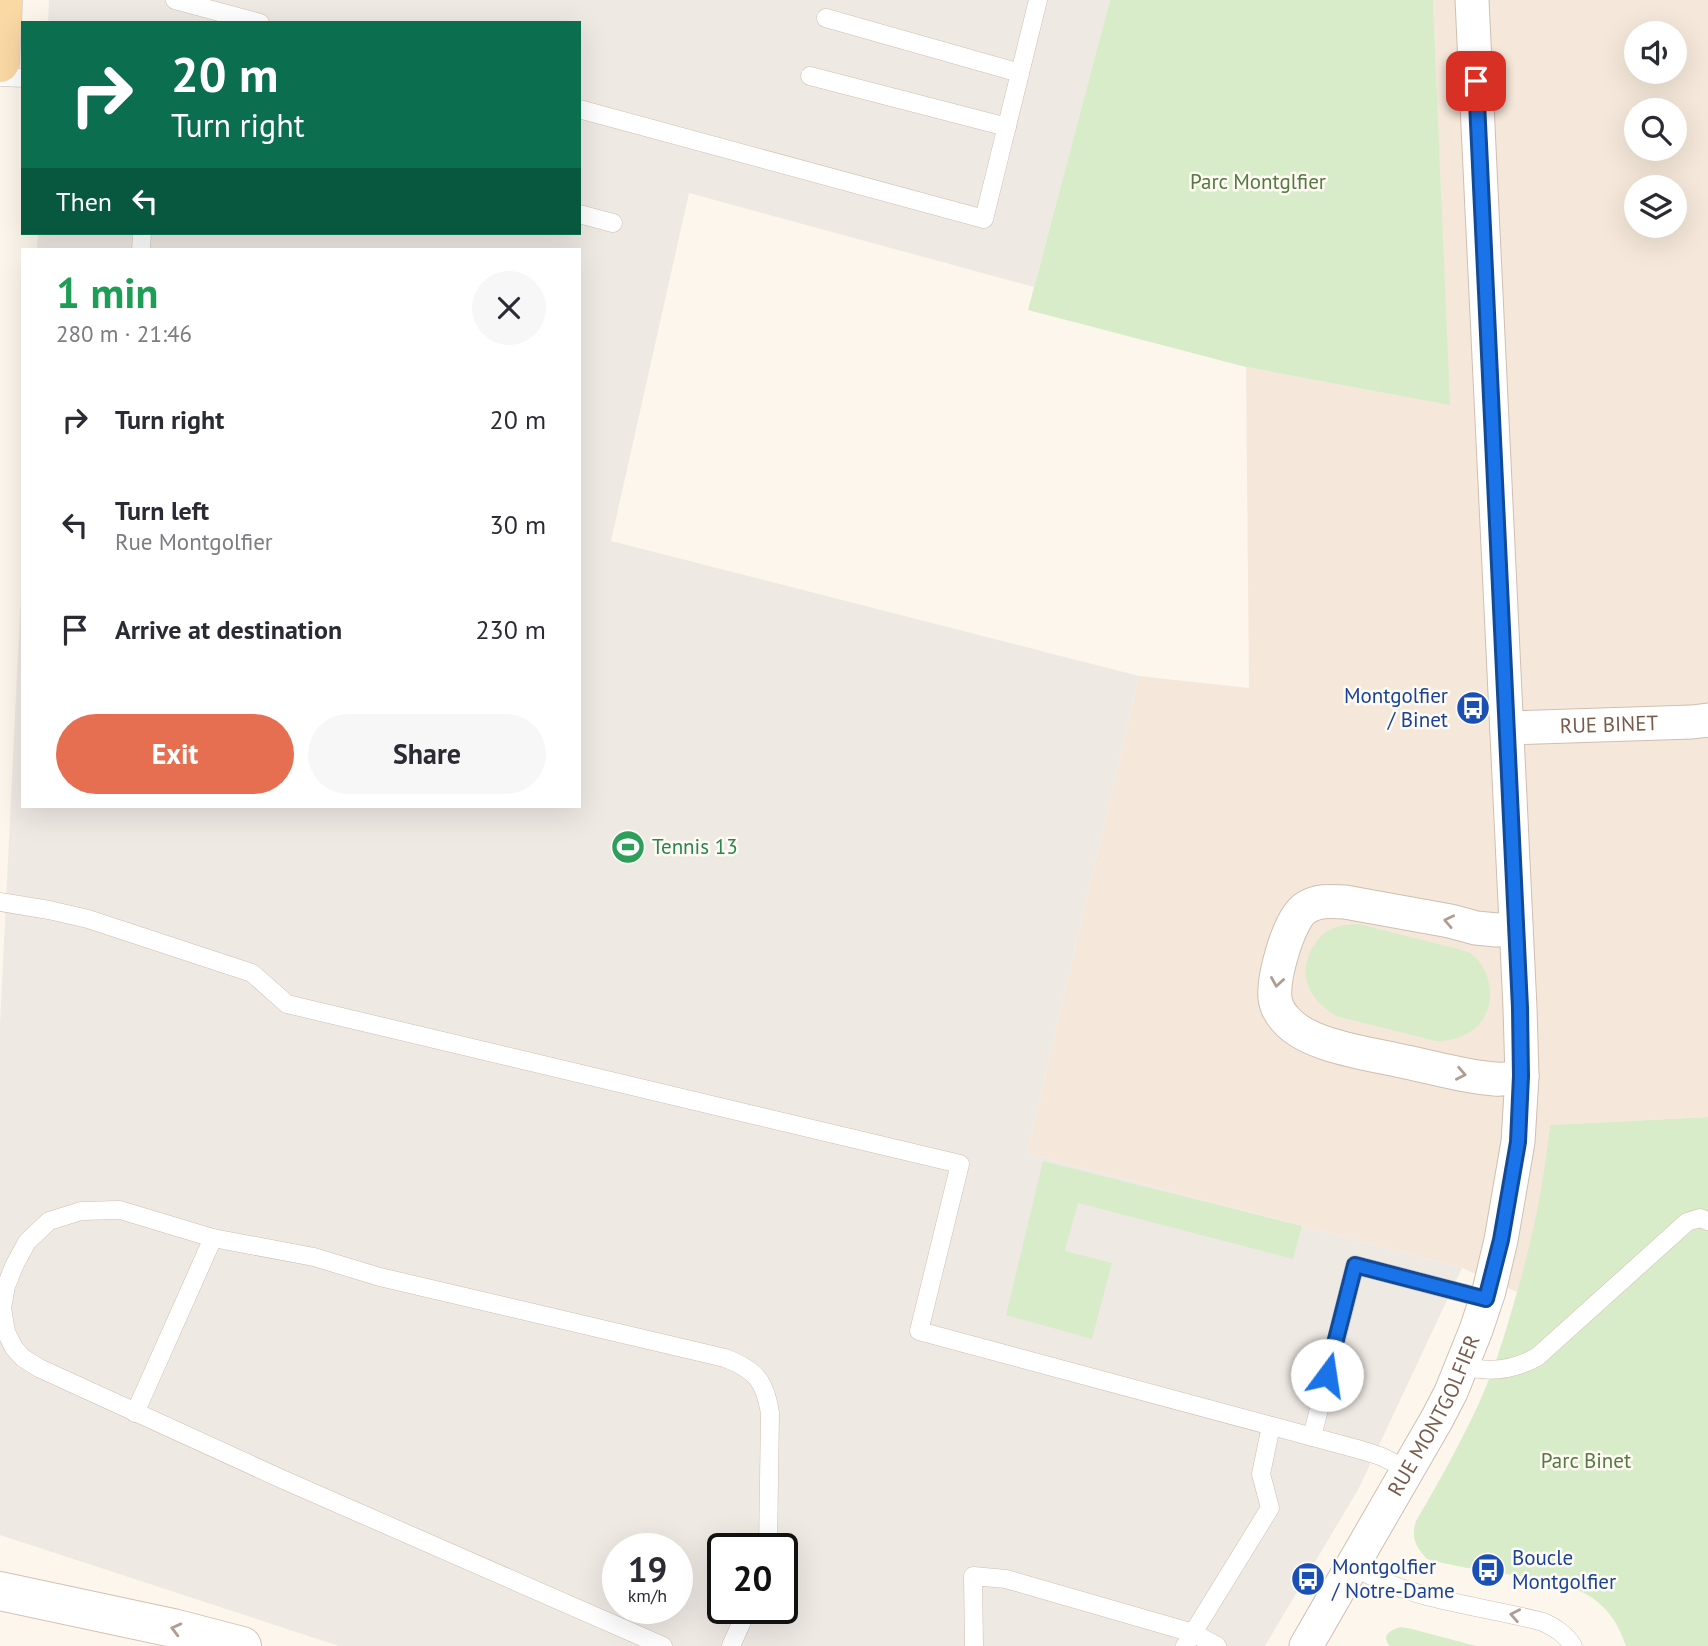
<!DOCTYPE html>
<meta charset="utf-8">
<style>
:root{--surface:#fff;--page:#f7f7f7;--text:#2b2b33;--muted:#7c7c81;--accent:#e76f51}
body{margin:0;font-family:"PT Sans",sans-serif;background:var(--page);color:var(--text);height:100vh;display:flex;flex-direction:column;font-size:26px;white-space:nowrap}
*{box-sizing:border-box;margin:0}
p{font-size:23px;color:var(--muted)}
.icon{flex:none;width:38px;height:38px;fill:none;stroke:currentColor;stroke-width:2;stroke-linecap:round;stroke-linejoin:round}
.map{position:relative;flex:1;overflow:hidden}
.details{position:absolute;left:21px;top:248px;width:560px;height:560px;display:flex;flex-direction:column;background:var(--surface);border-radius:0px;box-shadow:0 7px 28px #0002}
.details>*{flex:none}
.top-card{position:absolute;left:21px;top:21px;width:560px;height:214px;border-radius:0px;box-shadow:0 7px 28px #0002;background:#0b6e4f;color:#fff;overflow:hidden}
.tools{position:absolute;left:1624px;top:21px;display:grid;gap:14px}
.tools a{display:grid;place-items:center;width:63px;height:63px;border-radius:50%;background:var(--surface);box-shadow:0 7px 28px #0002;font-size:35px}
.speed{position:absolute;left:602px;top:1533px;display:flex;gap:14px;font-size:35px;font-weight:700;text-align:center}
.speed>*{display:grid;place-content:center;width:91px;height:91px;border-radius:50%;background:var(--surface);box-shadow:0 7px 28px #0002;line-height:1}
.speed small{font-size:18px;font-weight:400}
.speed .limit{border:4px solid #111;border-radius:10px;background:#fff;color:#111}
.pin{position:absolute;display:grid;place-items:center;width:60px;height:60px;color:#fff;margin:-30px;border-radius:14px;box-shadow:0 4px 10px #0006}
.me{position:absolute;width:77px;margin:-38px;rotate:14deg;stroke-linejoin:round;filter:drop-shadow(0 0 5px #0008)}
.turn{display:flex;align-items:center;gap:24px;height:147px;padding:0 35px;font-size:32px}
.turn .icon{width:91px;height:91px;stroke-width:2.5}
.turn b{display:block;font-size:49px;line-height:60px}
.then{display:flex;align-items:center;height:66px;padding:0 35px;background:#0003;gap:14px;font-size:26px}
.round{display:grid;place-items:center;flex:none;width:74px;height:74px;border-radius:37px;background:var(--page)}
.head{display:flex;align-items:center;justify-content:space-between;height:119px;padding:0 35px}
h1{font-size:42px;font-weight:700;line-height:52px;color:#1e9e55}
.action{display:flex;gap:14px;margin-top:auto;padding:14px 35px}
.action a{flex:1;height:80px;border-radius:42px;background:var(--accent);color:#fff;font-size:28px;font-weight:700;line-height:80px;text-align:center}
.action a+a{background:var(--page);color:var(--text)}
ul{padding:0;list-style:none}
li{display:flex;align-items:center;gap:21px;height:105px;padding:0 35px}
li div{flex:1}
li b{display:block;font-size:26px}
li em{font-style:normal}
.map>svg:first-child{display:block}
.residential{fill:#f5e8da;fill-rule:evenodd}
.industrial{fill:#efe9e4;fill-rule:evenodd}
.green{fill:#d8ecc9}
.lines{fill:none;stroke-linecap:round;stroke-linejoin:round}
.lane-casing{stroke:#d1beb0;stroke-width:19}
.street-casing{stroke:#d1beb0;stroke-width:35}
.secondary-casing{stroke:#d6c0b0;stroke-width:40}
.primary-casing{stroke:#dad1cd;stroke-width:40}
.lane{stroke:#fff;stroke-width:18}
.street{stroke:#fff;stroke-width:33}
.secondary{stroke:#fff;stroke-width:38}
.primary{stroke:#fbd9a5;stroke-width:38}
.oneway{stroke:#af9d94}
.route-casing{stroke:#114b97;stroke-width:18}
.route{stroke:#1a73e8;stroke-width:12}
.labels{text-anchor:middle;stroke-width:5;stroke-linejoin:round;paint-order:stroke}
.park-label{font-size:21px;fill:#537a41;stroke:#fffaf3}
.transit-label{font-size:21px;fill:#164399;stroke:#fffaf3;text-anchor:start}
.street-label{font-size:21px;fill:#7a5c4d;stroke:#fffaf3}
.leisure-label{font-size:21px;fill:#27864d;stroke:#fffaf3;text-anchor:start}
</style>
<div class="map">
<svg width="1708" height="1646" viewBox="0 0 1708 1646">
<rect width="100%" height="100%" fill="#fdf6ec"/>
<path class="residential" d="M1433 0H1708V1117L1550 1125 1545 1171 1537 1213 1529 1254 1517 1292 1462 1268 1027 1153 1139 676 1249 688 1246 367 1449 404ZM1636 33H1675V72H1636ZM1636 110H1675V149H1636ZM1636 187H1675V226H1636Z"/>
<path class="industrial" d="M49 0H1110L1034 287 689 193 611 541 1139 676 1027 1153 1462 1268 1359 1488 1265 1646H339L0 1535V1024L23 551V807H579V250H37L38 233H579V23H48ZM618 1549H677V1608H618ZM723 1549H782V1608H723Z"/>
<g class="green">
<polygon points="1110,0 1433,0 1450,405 1246,367 1028,310"/>
<path d="M1359 924 1454 948C1459 949 1465 951 1470 953 1479 959 1486 970 1488 980 1498 1016 1471 1042 1436 1041L1336 1016C1310 1000 1296 976 1313 947 1319 937 1326 930 1337 927 1344 924 1352 925 1359 924Z"/>
<path d="M1708 1117V1646H1626C1607 1586 1560 1582 1506 1574 1480 1570 1452 1566 1427 1559 1415 1546 1411 1538 1416 1521 1436 1487 1455 1453 1472 1418 1492 1378 1505 1335 1517 1292 1533 1237 1544 1182 1550 1125Z"/>
<polygon points="1043,1161 1302,1226 1293,1259 1078,1203 1065,1251 1112,1263 1092,1339 1006,1315"/>
<path d="M1401 1627 1412 1629 1476 1646H1390C1380 1636 1391 1629 1401 1627Z"/>
</g>
<g class="lines">
<g class="lane-casing">
<g id="lane">
<polyline points="175,0 260,23"/>
<polyline points="826,18 1020,73"/>
<polyline points="810,76 1007,127"/>
<polyline points="0,77 23,78"/>
<polyline points="579,109 984,219 1038,0"/>
<polyline points="579,214 613,223"/>
<polyline points="141,250 142,233"/>
<polyline points="0,902 49,910 88,919 252,973 287,1004 960,1164 919,1331 1361,1450 1380,1456 1407,1469"/>
<path d="M1462 1365C1489 1374 1513 1370 1537 1357L1687 1222 1700 1218 1708 1221"/>
<polyline points="135,1413 213,1238"/>
<polyline points="1312,1437 1355,1265 1486,1299"/>
<path d="M1352 1566C1415 1602 1475 1604 1543 1622 1556 1628 1565 1634 1573 1646"/>
<path d="M663 1646 284 1480 39 1368 23 1358 14 1348 6 1332 2 1308 6 1286 15 1264 27 1242 49 1221 81 1211 120 1210 213 1238 314 1257 380 1277 725 1358C756 1370 765 1381 770 1413L768 1549"/>
<polyline points="731,1646 748,1608"/>
<polyline points="974,1646 973,1576 1006,1579 1193,1633 1185,1646"/>
<polyline points="1217,1646 1193,1633 1270,1508 1261,1474 1271,1426"/>
</g>
</g>
<g class="street-casing">
<g id="street">
<path id="s1" d="M1507 728 1692 722 1708 720"/>
<path d="M1516 929 1497 930 1476 928 1450 921 1345 902C1331 901 1316 900 1304 909 1288 922 1273 977 1275 998 1276 1007 1281 1015 1287 1021 1310 1047 1373 1054 1406 1062 1436 1068 1465 1077 1495 1079 1504 1080 1513 1078 1522 1076"/>
<path id="s2" d="M1306 1646 1437 1419 1451 1392 1476 1330 1489 1291 1501 1240 1518 1142 1522 1076 1520 1008 1472 0"/>
</g>
</g>
<g class="secondary-casing">
<polyline id="secondary" points="0,1591 173,1628 242,1646"/>
</g>
<g class="primary-casing">
<polyline id="primary" points="0,63 3,0"/>
</g>
<use href="#lane" class="lane"/>
<use href="#street" class="street"/>
<use href="#secondary" class="secondary"/>
<use href="#primary" class="primary"/>
</g>
<defs><path id="oneway-chevron" d="M-2-3.5L2.5 0L-2 3.5" fill="none" stroke-width="1.6" stroke-linecap="round" stroke-linejoin="round" transform="scale(1.75)"/></defs>
<g class="oneway">
<use href="#oneway-chevron" transform="translate(1449 921) rotate(-168)"/>
<use href="#oneway-chevron" transform="translate(1277 982) rotate(99)"/>
<use href="#oneway-chevron" transform="translate(1461 1074) rotate(11)"/>
<use href="#oneway-chevron" transform="translate(1515 1615) rotate(-169)"/>
<use href="#oneway-chevron" transform="translate(176 1629) rotate(-166)"/>
</g>
<g class="lines">
<g class="route-casing">
<polyline id="route" points="1327,1375 1355,1265 1486,1299 1501,1240 1518,1142 1521,1076 1520,1008 1476,81"/>
</g>
<use href="#route" class="route"/>
</g>
<defs>
<g id="bus-disc" transform="scale(1.75)"><circle r="9.5" fill="#1a4fb4" stroke="#fffaf3"/><path d="M-5-6H5V4H4V6H2V4H-2V6H-4V4H-5ZM-3.5-4V0h7V-4ZM-3.5 1.2v1.5H-2V1.2ZM2 1.2v1.5H3.5V1.2Z" fill="#fff"/></g>
<g id="stadium-disc" transform="scale(1.75)"><circle r="9.5" fill="#2e9e5b" stroke="#fffaf3"/><path d="M0-5a6.5 5 0 1 0 0 10a6.5 5 0 1 0 0-10ZM-3.5-1.8h7v3.6h-7Z" fill="#fff"/></g>
</defs>
<g fill-rule="evenodd">
<use href="#bus-disc" x="1473" y="708"/>
<use href="#stadium-disc" x="628" y="847"/>
<use href="#bus-disc" x="1488" y="1570"/>
<use href="#bus-disc" x="1308" y="1579"/>
</g>
<g class="labels">
<g class="park-label">
<text x="1258" y="189">Parc Montglfier</text>
<text x="1586" y="1468">Parc Binet</text>
</g>
<g class="transit-label">
<text x="1448" y="703" text-anchor="end">Montgolfier<tspan x="1448" dy="24">/ Binet</tspan></text>
<text x="1512" y="1565">Boucle<tspan x="1512" dy="24">Montgolfier</tspan></text>
<text x="1332" y="1574">Montgolfier<tspan x="1332" dy="24">/ Notre-Dame</tspan></text>
</g>
<g class="street-label">
<text dy="7" stroke="none"><textPath href="#s1" startOffset="102">RUE BINET</textPath></text>
<text dy="7" stroke="none"><textPath href="#s2" startOffset="264">RUE MONTGOLFIER</textPath></text>
</g>
<g class="leisure-label">
<text x="652" y="854">Tennis 13</text>
</g>
</g>
</svg>
<div class="tools">
<a><svg class="icon" aria-label="sound" viewBox="0 0 24 24"><path d="M4 9h4l5-4v14l-5-4H4zM17 9q2 3 0 6"/></svg></a>
<a><svg class="icon" aria-label="search" viewBox="0 0 24 24"><circle cx="10" cy="10" r="6"/><path d="M15 15l6 6"/></svg></a>
<a><svg class="icon" aria-label="layers" viewBox="0 0 24 24"><path d="M12 4l9 5-9 5-9-5zM3 14l9 5 9-5"/></svg></a>
</div>
<div class="speed"><div>19<small>km/h</small></div><div class="limit">20</div></div>
<div class="pin" style="left:1476px;top:81px;background:#d93025"><svg class="icon" aria-label="arrive" viewBox="0 0 24 24"><path d="M6 21V4h12l-3 4 3 4H6"/></svg></div>
<svg class="me" style="left:1327px;top:1375px" viewBox="-20 -20 40 40"><circle r="19" fill="#fff"/><path d="M0-13L10 11 0 6-10 11z" fill="#1a73e8"/></svg>
<div class="top-card">
<div class="turn"><svg class="icon" aria-label="right" viewBox="0 0 24 24"><path d="M7 20v-9h11M14 6l5 5-5 5"/></svg><div><b>20 m</b>Turn right</div></div>
<div class="then">Then<svg class="icon" aria-label="left" viewBox="0 0 24 24"><path d="M17 20v-9H6M10 6l-5 5 5 5"/></svg></div>
</div>
<section class="details">
<div class="head"><div><h1>1 min</h1><p>280 m · 21:46</p></div><a class="round"><svg class="icon" aria-label="close" viewBox="0 0 24 24"><path d="M6 6l12 12M18 6L6 18"/></svg></a></div>
<ul>
<li><svg class="icon" aria-label="right" viewBox="0 0 24 24"><path d="M7 20v-9h11M14 6l5 5-5 5"/></svg><div><b>Turn right</b></div><em>20 m</em></li>
<li><svg class="icon" aria-label="left" viewBox="0 0 24 24"><path d="M17 20v-9H6M10 6l-5 5 5 5"/></svg><div><b>Turn left</b><p>Rue Montgolfier</p></div><em>30 m</em></li>
<li><svg class="icon" aria-label="arrive" viewBox="0 0 24 24"><path d="M6 21V4h12l-3 4 3 4H6"/></svg><div><b>Arrive at destination</b></div><em>230 m</em></li>
</ul>
<div class="action"><a>Exit</a><a>Share</a></div>
</section>
</div>
